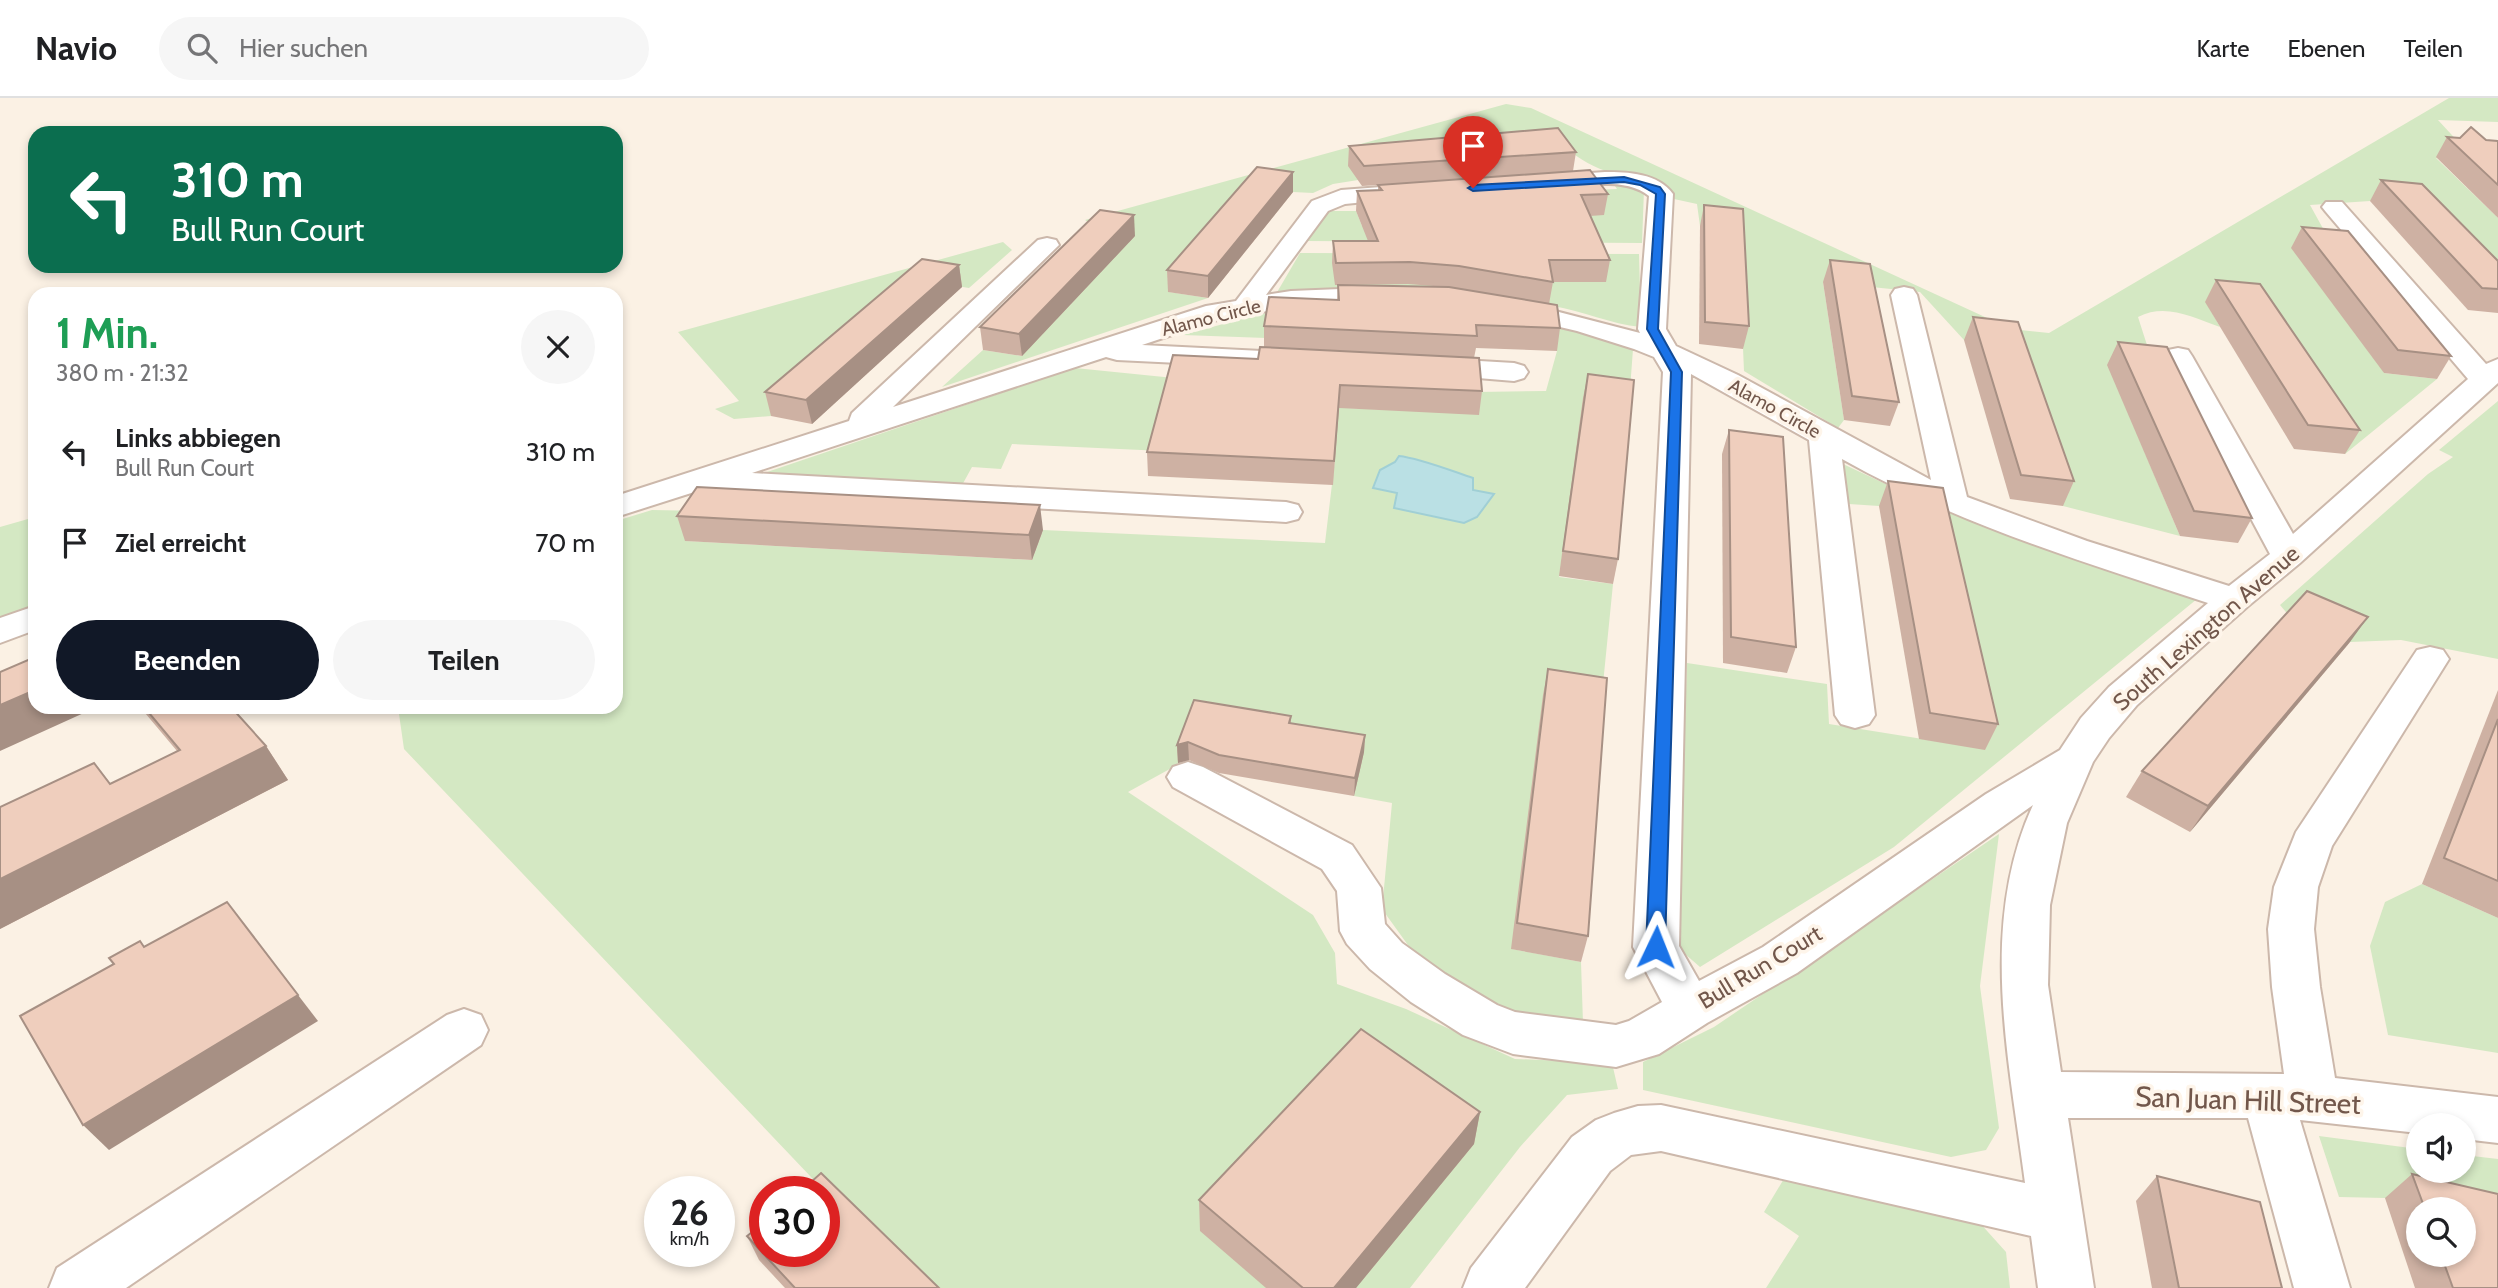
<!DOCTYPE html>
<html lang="de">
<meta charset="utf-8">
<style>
:root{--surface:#fff;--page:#f6f6f6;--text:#202124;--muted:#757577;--line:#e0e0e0;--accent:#111827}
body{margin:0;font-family:Cabin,sans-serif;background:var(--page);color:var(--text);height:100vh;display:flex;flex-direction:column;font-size:26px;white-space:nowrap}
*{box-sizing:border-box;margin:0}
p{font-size:23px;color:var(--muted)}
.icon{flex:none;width:38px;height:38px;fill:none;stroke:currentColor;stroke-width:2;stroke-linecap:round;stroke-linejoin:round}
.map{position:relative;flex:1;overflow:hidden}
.panel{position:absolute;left:28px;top:189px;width:595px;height:427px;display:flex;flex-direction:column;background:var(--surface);border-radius:21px;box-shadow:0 4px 10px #0003}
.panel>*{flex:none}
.guide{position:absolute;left:28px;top:28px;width:595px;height:147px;border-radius:21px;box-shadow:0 4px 10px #0003;background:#0b6e4f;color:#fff;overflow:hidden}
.fabs{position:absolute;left:2406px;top:1015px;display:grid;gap:14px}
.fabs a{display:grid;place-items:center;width:70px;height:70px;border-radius:50%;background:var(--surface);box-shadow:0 4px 10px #0003;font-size:35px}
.speed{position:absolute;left:644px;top:1078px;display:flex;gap:14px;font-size:35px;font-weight:700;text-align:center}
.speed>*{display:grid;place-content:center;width:91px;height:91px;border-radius:50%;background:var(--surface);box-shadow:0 4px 10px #0003;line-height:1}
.speed small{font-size:18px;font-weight:400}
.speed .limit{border:10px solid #d22;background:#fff;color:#111}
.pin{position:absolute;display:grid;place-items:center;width:60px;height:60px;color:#fff;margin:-72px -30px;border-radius:50% 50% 50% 0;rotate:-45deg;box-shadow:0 0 7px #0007}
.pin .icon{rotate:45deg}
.me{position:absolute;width:77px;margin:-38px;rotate:2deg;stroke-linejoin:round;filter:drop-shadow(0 0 5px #0008)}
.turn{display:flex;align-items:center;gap:24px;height:147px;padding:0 28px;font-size:32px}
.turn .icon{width:91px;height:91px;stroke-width:2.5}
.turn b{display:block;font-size:49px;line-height:60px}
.round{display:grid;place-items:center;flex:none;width:74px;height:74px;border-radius:37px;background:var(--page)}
.overview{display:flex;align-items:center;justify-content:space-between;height:119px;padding:0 28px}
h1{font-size:42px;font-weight:800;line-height:52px;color:#1e9e55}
.action{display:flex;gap:14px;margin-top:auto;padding:14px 28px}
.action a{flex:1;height:80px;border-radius:42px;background:var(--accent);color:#fff;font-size:28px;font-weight:800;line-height:80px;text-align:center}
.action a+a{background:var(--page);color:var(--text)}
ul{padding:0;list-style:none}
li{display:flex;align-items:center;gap:21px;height:91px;padding:0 28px}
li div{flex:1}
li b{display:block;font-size:26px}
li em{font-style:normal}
header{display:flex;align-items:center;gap:42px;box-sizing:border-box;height:98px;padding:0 35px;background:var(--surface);border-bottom:2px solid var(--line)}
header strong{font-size:33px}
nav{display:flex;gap:38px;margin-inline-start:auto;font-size:24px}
.search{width:490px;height:63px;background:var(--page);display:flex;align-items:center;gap:18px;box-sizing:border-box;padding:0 24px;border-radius:38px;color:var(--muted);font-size:26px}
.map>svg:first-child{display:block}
.green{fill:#d4e8c3}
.water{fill:#bae0e4;stroke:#a0cfd5;stroke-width:2}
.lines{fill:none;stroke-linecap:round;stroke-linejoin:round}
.minor-casing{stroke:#ccb8ab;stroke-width:4}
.minor{fill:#fff;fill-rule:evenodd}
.wall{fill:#ceb1a3;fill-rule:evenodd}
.shaded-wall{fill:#a79084}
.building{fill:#efcebd;stroke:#a79084;stroke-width:2}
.route{fill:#1a73e8;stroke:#114b97;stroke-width:2}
.labels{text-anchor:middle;stroke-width:7;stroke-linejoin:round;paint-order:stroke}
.far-street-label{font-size:19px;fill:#72574b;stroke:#fef5ea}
.street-label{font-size:23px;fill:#72574b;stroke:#fef5ea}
.near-street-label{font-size:28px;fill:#72574b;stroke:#fef5ea}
</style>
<header>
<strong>Navio</strong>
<div class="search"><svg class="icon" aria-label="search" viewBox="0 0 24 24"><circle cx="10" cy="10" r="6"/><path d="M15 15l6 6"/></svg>Hier suchen</div>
<nav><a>Karte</a><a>Ebenen</a><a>Teilen</a></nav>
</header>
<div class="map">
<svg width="2498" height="1190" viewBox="0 0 2498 1190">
<rect width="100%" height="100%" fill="#fbf1e4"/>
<g class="green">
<path d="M2449 0H2498V24L2438 22 2475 62 2436 60 2498 120V199L2410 106 2370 103 2310 107 2336 154 2384 275 2437 281 2345 356 2248 208 2206 204 2220 229C2191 219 2166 205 2138 219L2155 272 2108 267 2180 438 2063 408 2009 247 1964 242 1920 194 1823 184 1844 322 1838 330 1744 273 1738 132 1700 128 1697 106 1674 101 1666 88C1628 80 1594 75 1565 49L1333 86 1313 95 1293 94 1169 194 1208 200 942 289 983 252 1022 258 1102 133 1085 122 1506 6 1531 10 2011 231 2049 235Z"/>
<polygon points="1613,85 1644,92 1642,145 1305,143 1328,113 1356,113 1362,128 1590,92 1617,91"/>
<polygon points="1003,144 1012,152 969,190 926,183 771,318 734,321 715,311 739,303 678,234"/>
<path d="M1300 155 1639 156 1641 229C1610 226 1583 213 1553 208 1461 191 1368 183 1276 196Z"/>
<polygon points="1315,206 1554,225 1633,251 1629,305 1559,479 1613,486 1601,606 1512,851 1581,864 1583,925 1501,914 1418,861 1382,811 1392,705 1354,698 1363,654 1195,620 1177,667 1128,694 1313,817 1335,855 1337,886 1406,911 1515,961 1612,965 1618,991 1567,997 1520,1049 1410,1190 923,1190 831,1100 404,651 398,609 616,609 616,423 652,412 705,413 686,443 1032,462 1043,432 1325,445 1335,361 1012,346 1001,371 972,369 961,389 761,376 1075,270 1174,280 1169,302 1479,316 1477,294 1546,293 1557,253 1554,235 1266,240 1183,237 1256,217"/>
<polygon points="2498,303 2498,561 2401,542 2350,544 2290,519 2280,507 2428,376 2453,359 2439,352"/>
<polygon points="1843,366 1939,411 2197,501 1894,749 1700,869 1677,849 1687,565 1827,586 1829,626 1985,651 1879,408 1849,406"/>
<polygon points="35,419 35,510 0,525 0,429"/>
<polygon points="1999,736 1980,888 1999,1030 1986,1052 1951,1059 1643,992 1643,964 1714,929"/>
<polygon points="2422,786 2498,820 2498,955 2388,937 2370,848 2385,804"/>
<polygon points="2319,1038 2418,1051 2418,1073 2464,1073 2464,1057 2498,1061 2498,1137 2464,1111 2432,1111 2385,1100 2339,1099"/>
<polygon points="1785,1079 1979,1124 2006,1154 2010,1190 1766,1190 1799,1138 1764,1114"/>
</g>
<path class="water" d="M1399 358C1419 360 1452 373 1473 380V392L1494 396 1477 419 1464 425 1394 410 1397 395 1373 390 1380 372 1395 364Z"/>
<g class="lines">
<g class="minor-casing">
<g id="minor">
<path d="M1605 74C1628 74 1658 75 1673 96L1666 231 1676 248 1738 277 1931 382 1891 197 1895 191 1904 189 1913 191 1917 197 1967 399 2087 443 2229 488 2270 456 2164 258 2168 252 2178 250 2188 252 2192 258 2293 436 2468 281 2326 114 2322 109 2326 104H2342L2486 266 2498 261V285L2300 465 2247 509 2137 607 2109 640 2093 664 2067 725 2050 807 2048 887 2061 974 2284 976 2272 889 2268 831 2274 789 2296 734 2417 552 2430 549 2443 552 2449 561 2332 748 2318 789 2314 831 2320 889 2335 980 2498 999V1045L2464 1041V1027H2418V1035L2300 1022 2350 1190H2294L2248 1020H2068L2094 1190H2038L2031 1138 1661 1053 1631 1057 1610 1073 1525 1190H1463L1471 1170 1572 1039 1596 1022 1614 1015 1638 1008 1661 1007 2025 1085C2009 961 1978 827 2033 707L1797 875 1707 925 1659 956 1616 969 1513 956 1463 937 1411 904 1370 871 1347 846 1340 833 1337 793 1322 771 1173 689 1167 679 1173 669 1188 664 1203 669 1352 747 1381 790 1385 826 1402 845 1445 876 1497 907 1515 914 1616 927 1629 923 1662 904 1633 849 1663 274 1654 259 1634 251 1577 233 1500 215 1496 209 1500 203 1509 201 1640 235 1638 231 1649 98C1623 77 1575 89 1544 92L1536 90 1533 85 1536 80 1544 78ZM1691 276 1809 342 1835 617 1841 626 1855 630 1869 626 1875 617 1842 361C1958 426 2083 464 2208 505L2109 589 2081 620 2060 652 1986 696 1763 849 1699 883 1679 848Z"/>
<polygon points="1408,87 1416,89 1420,94 1416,99 1345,106 1328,113 1266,197 1291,193 1390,189 1399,191 1403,197 1399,203 1291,209 1220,221 1142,247 1284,254 1294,256 1298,262 1294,268 1284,270 1117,262 1106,259 752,375 1286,404 1298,407 1302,414 1298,421 1286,424 722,393 710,389 616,419 616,398 849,323 852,315 1038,142 1047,140 1056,142 1059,147 893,309 1206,208 1236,203 1312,103 1341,92"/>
<polygon points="1428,260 1514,265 1524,268 1528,274 1524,280 1514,283 1418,275 1414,269 1418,263"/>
<polygon points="35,508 35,532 0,545 0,520"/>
<polygon points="464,911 481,917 488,932 481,947 126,1190 49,1190 57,1170 447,917"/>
</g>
</g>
<use href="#minor" class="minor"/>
</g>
<g class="wall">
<polygon points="2447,39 2498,43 2498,120 2436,59"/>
<path d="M1349 48 1576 54 1573 73 1608 96 1604 117 1590 118 1610 162 1606 184H1553L1549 206 1560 230 1557 253 1476 250 1474 260 1482 293 1479 317 1339 310 1333 387 1148 378 1147 354 1258 261 1264 249V228L1337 202 1338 187H1335L1332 165 1333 143H1368L1356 113 1357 93 1378 92V87L1412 85 1362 88 1348 68ZM1408 186 1446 189 1345 187Z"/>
<polygon points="1293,74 1293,94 1208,200 1168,194 1167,172"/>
<polygon points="2381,82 2498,163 2498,215 2468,212 2370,103"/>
<polygon points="1704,107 1749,228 1743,251 1699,246 1700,128"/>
<polygon points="2302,129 2451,258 2437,281 2384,275 2291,150"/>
<polygon points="1135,138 1022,258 983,252 980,229"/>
<polygon points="1830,162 1899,304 1890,328 1844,322 1823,184"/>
<polygon points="959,167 962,189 812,326 771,318 765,294"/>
<polygon points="2216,182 2360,332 2345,356 2294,351 2205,204"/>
<polygon points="1973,219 2074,383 2063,408 2010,401 1964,242"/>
<polygon points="2118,244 2252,420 2238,445 2180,438 2107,267"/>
<polygon points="1588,276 1618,461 1613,486 1559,478 1583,300"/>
<polygon points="1729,332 1796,549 1787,575 1723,565 1722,356"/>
<polygon points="1888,383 1998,626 1985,652 1919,641 1879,408"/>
<polygon points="677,418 1043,432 1032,462 685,443"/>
<polygon points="2350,544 2190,734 2126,699 2142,673"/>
<polygon points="1548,571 1588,838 1581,864 1511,851 1543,597"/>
<polygon points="2498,592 2498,820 2422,786"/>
<polygon points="140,609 231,609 266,648 288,682 0,831 0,709 94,665 111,686 177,653"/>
<polygon points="1291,618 1291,626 1365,637 1364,654 1354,698 1219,675 1189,662 1178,665 1177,647"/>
<polygon points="1480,1014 1474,1046 1356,1190 1266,1190 1200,1133 1199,1102"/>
<path d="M2412 1076 2498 1096V1190H2415L2385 1100ZM2418 1111H2464V1157H2418Z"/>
<polygon points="2157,1078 2282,1190 2152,1190 2136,1103"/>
<polygon points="747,1138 939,1190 785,1190 759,1162"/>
</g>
<g class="shaded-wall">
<polygon points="1293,74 1293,94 1208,200 1208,178"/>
<polygon points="1134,117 1135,138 1022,258 1019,236"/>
<polygon points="959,167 962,189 812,326 806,302"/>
<polygon points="1040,407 1043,432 1032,462 1029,437"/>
<polygon points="2368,519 2350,544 2190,734 2208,708"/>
<polygon points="35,592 35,609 97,609 0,653 0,607"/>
<polygon points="1365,637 1364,654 1354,698 1355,680"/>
<polygon points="1188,644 1189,662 1178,665 1177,647"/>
<polygon points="266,648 288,682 0,831 0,781"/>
<polygon points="298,897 318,923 109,1052 83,1027"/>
<polygon points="1480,1014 1474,1046 1356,1190 1334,1190"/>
</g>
<g class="building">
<polygon points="2471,29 2486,42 2498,43 2498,87 2447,39 2460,40"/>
<polygon points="1558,30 1576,54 1364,68 1349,48"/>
<polygon points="1257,69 1293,74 1208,178 1167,172"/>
<polygon points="1590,72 1608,96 1581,97 1610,162 1549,162 1553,184 1459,168 1410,164 1336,165 1333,143 1378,143 1357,93 1382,92 1378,87"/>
<polygon points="2381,82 2422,86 2498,163 2498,191 2482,190"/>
<polygon points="1704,107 1743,111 1749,228 1705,224"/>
<polygon points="1100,112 1134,117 1019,236 980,229"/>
<polygon points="2302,129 2348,133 2451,258 2398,252"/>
<polygon points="922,161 959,167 806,302 765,294"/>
<polygon points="1830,162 1870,166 1899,304 1852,298"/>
<polygon points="2216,182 2260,186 2360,332 2308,327"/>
<polygon points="1338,187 1449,189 1557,207 1560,230 1476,227 1477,238 1264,228 1269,199 1339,202"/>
<polygon points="1973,219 2018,224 2074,383 2021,377"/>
<polygon points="2118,244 2167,249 2252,420 2194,413"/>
<polygon points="1260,249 1479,260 1482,293 1340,287 1334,363 1147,354 1173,257 1258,261"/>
<polygon points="1588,276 1634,282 1618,461 1563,453"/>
<polygon points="1729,332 1783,339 1796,549 1731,539"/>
<polygon points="1888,383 1943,390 1998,626 1930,615"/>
<polygon points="697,389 1040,407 1029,437 677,418"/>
<polygon points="2307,493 2368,519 2208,708 2142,673"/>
<polygon points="35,559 35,592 0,607 0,574"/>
<polygon points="1548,571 1607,580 1588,838 1517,825"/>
<polygon points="1194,602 1291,618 1289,625 1365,637 1355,680 1219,657 1188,644 1177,647"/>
<polygon points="144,609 231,609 266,648 0,781 0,709 94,665 110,686 180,652"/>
<polygon points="2498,621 2498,783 2444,760"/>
<polygon points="227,804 298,897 83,1027 20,918 114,866 109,860 140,843 144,849"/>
<polygon points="1361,931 1480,1014 1334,1190 1303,1190 1199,1102"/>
<polygon points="821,1075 939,1190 795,1190 747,1138 765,1124 765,1153 824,1153 824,1094 800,1094"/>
<polygon points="2412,1076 2498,1096 2498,1190 2453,1190 2441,1157 2464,1157 2464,1111 2425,1111"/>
<polygon points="2157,1078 2260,1104 2282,1190 2179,1190"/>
</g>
<polygon class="route" points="1624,79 1660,89 1665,96 1658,231 1682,274 1665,849 1663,854 1656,856 1649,854 1646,849 1671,274 1647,231 1656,96 1640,87 1624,84 1473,93 1468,90 1473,87"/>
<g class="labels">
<g class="far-street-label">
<text transform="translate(1211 219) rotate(-14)" y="7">Alamo Circle</text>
<text transform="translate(1775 310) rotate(29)" y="7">Alamo Circle</text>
</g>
<g class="street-label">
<text transform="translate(2206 530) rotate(-41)" y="8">South Lexington Avenue</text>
<text transform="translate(1760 869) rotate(-31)" y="8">Bull Run Court</text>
</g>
<g class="near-street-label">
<text transform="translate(2248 1002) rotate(2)" y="10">San Juan Hill Street</text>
</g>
</g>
</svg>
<div class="fabs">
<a><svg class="icon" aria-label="sound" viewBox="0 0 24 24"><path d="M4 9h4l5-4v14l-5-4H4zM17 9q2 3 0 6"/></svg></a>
<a><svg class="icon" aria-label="search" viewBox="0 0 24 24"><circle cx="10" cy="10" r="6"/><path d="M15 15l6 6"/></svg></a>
</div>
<div class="speed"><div>26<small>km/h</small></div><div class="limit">30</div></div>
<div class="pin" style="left:1473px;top:90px;background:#d93025"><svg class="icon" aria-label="arrive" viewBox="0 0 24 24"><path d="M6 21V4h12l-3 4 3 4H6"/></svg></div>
<svg class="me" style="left:1656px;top:849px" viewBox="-20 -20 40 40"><path d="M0-17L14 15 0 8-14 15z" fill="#1a73e8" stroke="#fff" stroke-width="4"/></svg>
<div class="guide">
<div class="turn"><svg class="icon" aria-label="left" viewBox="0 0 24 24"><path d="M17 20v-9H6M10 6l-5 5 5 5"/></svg><div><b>310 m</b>Bull Run Court</div></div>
</div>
<section class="panel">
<div class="overview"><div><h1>1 Min.</h1><p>380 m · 21:32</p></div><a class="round"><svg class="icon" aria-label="close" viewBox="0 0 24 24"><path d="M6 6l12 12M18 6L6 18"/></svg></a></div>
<ul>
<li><svg class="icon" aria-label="left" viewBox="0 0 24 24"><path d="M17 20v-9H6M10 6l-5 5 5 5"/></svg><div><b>Links abbiegen</b><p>Bull Run Court</p></div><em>310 m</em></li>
<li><svg class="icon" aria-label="arrive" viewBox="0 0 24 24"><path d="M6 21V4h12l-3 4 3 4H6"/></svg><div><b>Ziel erreicht</b></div><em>70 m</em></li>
</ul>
<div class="action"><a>Beenden</a><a>Teilen</a></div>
</section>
</div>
